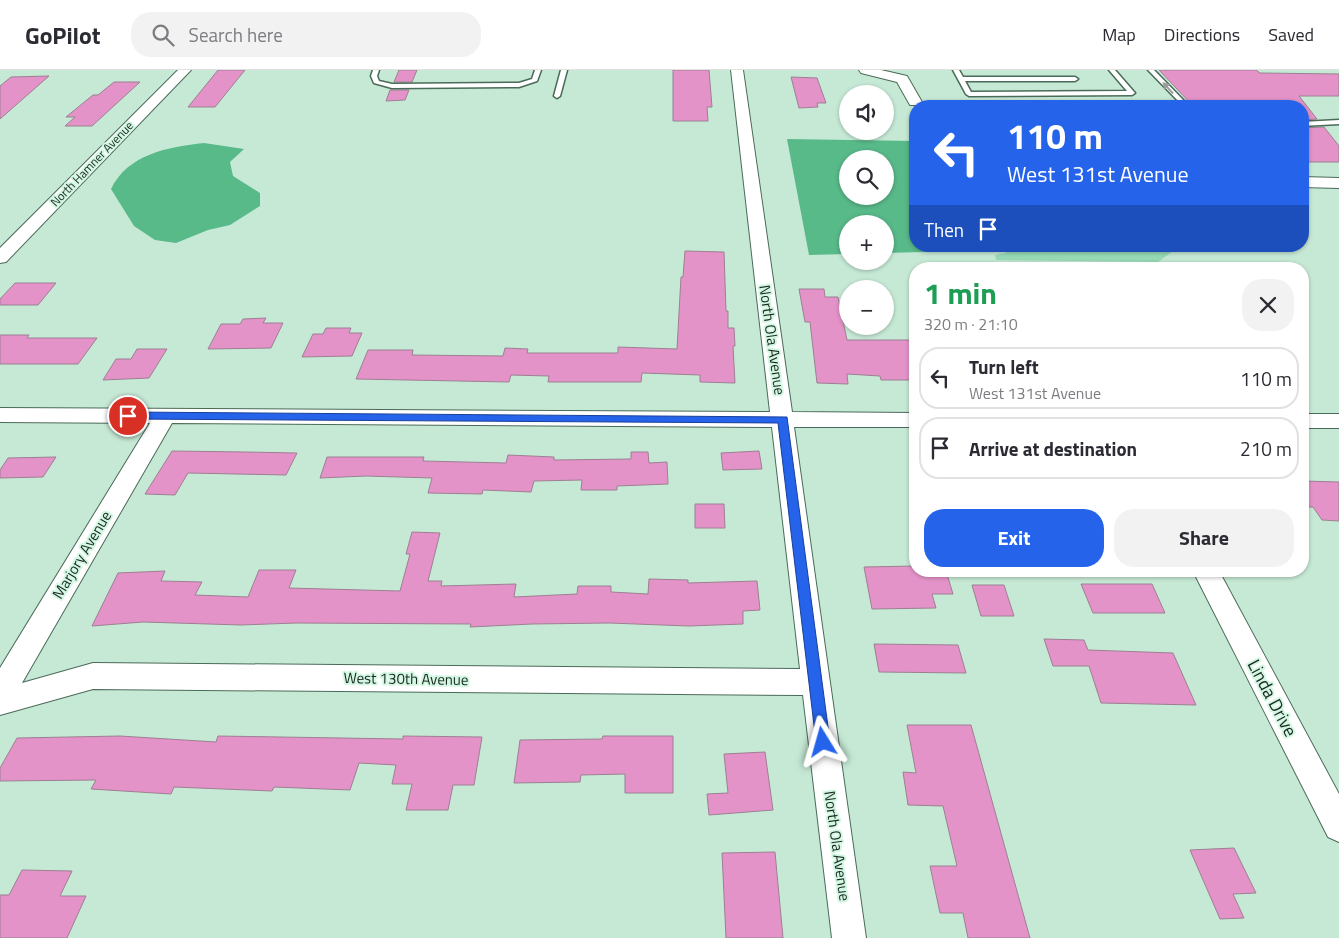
<!DOCTYPE html>
<meta charset="utf-8">
<style>
:root{--surface:#fff;--page:#f2f2f3;--text:#2b2b33;--muted:#7c7c81;--line:#e1e1e2;--accent:#2563eb}
body{margin:0;font-family:"Titillium Web",sans-serif;background:var(--page);color:var(--text);height:100vh;display:flex;flex-direction:column;font-size:19px;white-space:nowrap}
*{box-sizing:border-box;margin:0}
p{font-size:16px;color:var(--muted)}
.icon{flex:none;width:28px;height:28px;fill:none;stroke:currentColor;stroke-width:2;stroke-linecap:round;stroke-linejoin:round}
.map{position:relative;flex:1;overflow:hidden}
.drawer{position:absolute;left:909px;top:192px;width:400px;height:315px;display:flex;flex-direction:column;background:var(--surface);border-radius:20px;box-shadow:0 1px 4px #0004}
.drawer>*{flex:none}
.guide{position:absolute;left:909px;top:30px;width:400px;height:152px;border-radius:20px;box-shadow:0 1px 4px #0004;background:#2563eb;color:#fff;overflow:hidden}
.buttons{position:absolute;left:839px;top:15px;display:grid;gap:10px}
.buttons a{display:grid;place-items:center;width:55px;height:55px;border-radius:50%;background:var(--surface);box-shadow:0 1px 4px #0004;font-size:25px}
.pin{position:absolute;display:grid;place-items:center;width:42px;height:42px;color:#fff;margin:-21px;border:2px solid #fff;border-radius:50%;box-shadow:0 1px 5px #0007}
.me{position:absolute;width:55px;margin:-28px;rotate:352deg;stroke-linejoin:round;filter:drop-shadow(0 0 4px #0008)}
.turn{display:flex;align-items:center;gap:18px;height:105px;padding:0 15px;font-size:22px}
.turn .icon{width:65px;height:65px;stroke-width:2.5}
.turn b{display:block;font-size:35px;line-height:42px}
.then{display:flex;align-items:center;height:48px;padding:0 15px;background:#0003;gap:10px;font-size:19px}
.round{display:grid;place-items:center;flex:none;width:52px;height:52px;border-radius:20px;background:var(--page)}
.summary{display:flex;align-items:center;justify-content:space-between;height:85px;padding:0 15px}
h1{font-size:30px;font-weight:700;line-height:38px;color:#1e9e55}
.action{display:flex;gap:10px;margin-top:auto;padding:10px 15px}
.action a{flex:1;height:58px;border-radius:20px;background:var(--accent);color:#fff;font-size:20px;font-weight:700;line-height:58px;text-align:center}
.action a+a{background:var(--page);color:var(--text)}
ul{padding:0;list-style:none}
li{display:flex;align-items:center;gap:15px;height:62px;margin:0 10px 8px;padding:0 5px;border:2px solid var(--line);border-radius:20px}
li div{flex:1}
li b{display:block;font-size:19px}
li em{font-style:normal}
header{display:flex;align-items:center;gap:30px;box-sizing:border-box;height:70px;padding:0 25px;background:var(--surface);border-bottom:1px solid var(--line)}
header strong{font-size:24px}
nav{display:flex;gap:28px;margin-inline-start:auto;font-size:18px}
.search{width:350px;height:45px;background:var(--page);display:flex;align-items:center;gap:12px;box-sizing:border-box;padding:0 18px;border-radius:20px;color:var(--muted);font-size:19px}
.map>svg:first-child{display:block}
.green{fill:#97dab5}
.water{fill:#58b989;fill-rule:evenodd}
.building{fill:#e493c9;stroke:#9d7f92}
.lines{fill:none;stroke-linecap:round;stroke-linejoin:round}
.lane-casing{stroke:#4b6a59;stroke-width:3}
.street-casing{stroke:#4b6a59;stroke-width:2}
.lane{fill:#fff;fill-rule:evenodd}
.street{fill:#fff;fill-rule:evenodd}
.oneway{fill:#989e9b}
.route{fill:#2563eb;stroke:#184099}
.labels{text-anchor:middle;stroke-width:4;stroke-linejoin:round;paint-order:stroke}
.far-street-label{font-size:12px;fill:#1a2820;stroke:#d3f7e2}
.street-label{font-size:15px;fill:#1a2820;stroke:#d3f7e2}
.near-street-label{font-size:18px;fill:#1a2820;stroke:#d3f7e2}
</style>
<header>
<strong>GoPilot</strong>
<div class="search"><svg class="icon" aria-label="search" viewBox="0 0 24 24"><circle cx="10" cy="10" r="6"/><path d="M15 15l6 6"/></svg>Search here</div>
<nav><a>Map</a><a>Directions</a><a>Saved</a></nav>
</header>
<div class="map">
<svg width="1339" height="868" viewBox="0 0 1339 868">
<rect width="100%" height="100%" fill="#c6e9d5"/>
<polygon class="green" points="1005,176 1197,176 1180,176 1158,192 996,190 995,185 1006,183"/>
<g class="water">
<path d="M787 69 915 71V176H997L999 180 885 183V154H848L847 184 809 185ZM848 89H885V126H848Z"/>
<path d="M204 73 244 79 230 92 233 106 260 123V136L230 155 208 160 176 173 155 170 134 156 111 119C128 84 168 77 204 73Z"/>
</g>
<g class="building">
<polygon points="218,0 245,0 215,37 188,37"/>
<polygon points="399,0 417,0 412,12 394,12"/>
<polygon points="673,0 709,0 712,37 707,37 708,51 673,51"/>
<polygon points="1159,0 1256,0 1260,3 1339,4 1339,26 1299,26 1317,49 1302,50 1302,36 1193,36"/>
<polygon points="49,6 0,49 0,16 11,7"/>
<polygon points="791,7 817,8 826,33 817,33 818,37 799,38"/>
<polygon points="114,12 140,12 92,56 65,56 75,47 66,47 93,25 98,25"/>
<polygon points="390,20 409,20 405,30 386,31"/>
<polygon points="1324,57 1339,76 1339,92 1302,92 1302,58"/>
<polygon points="685,181 724,182 726,241 728,241 728,258 734,258 735,276 733,276 735,313 700,312 700,305 642,303 641,312 548,312 549,306 511,305 509,312 356,309 368,280 413,280 412,285 503,286 505,278 528,279 527,283 618,283 618,277 677,279 681,207 683,207"/>
<polygon points="15,213 56,213 38,235 0,235 0,229"/>
<polygon points="799,219 824,219 825,227 838,227 847,270 915,270 915,310 881,310 880,306 847,304 848,314 817,313 810,252 805,252"/>
<polygon points="266,248 263,253 283,253 271,278 208,279 221,254 240,254 243,249"/>
<polygon points="326,258 351,258 349,263 362,263 352,286 302,287 313,264 323,264"/>
<polygon points="0,265 29,265 27,268 97,268 78,294 0,294"/>
<polygon points="137,279 167,279 149,308 103,310 116,289 131,289"/>
<polygon points="172,381 245,382 297,383 286,405 188,403 175,425 145,424"/>
<polygon points="759,381 762,399 723,400 721,383"/>
<polygon points="631,382 648,382 649,393 667,392 668,414 617,416 617,420 581,420 582,410 534,411 531,422 483,420 482,424 428,423 432,408 366,406 320,408 327,387 424,387 423,391 506,393 508,385 554,387 554,390 631,389"/>
<polygon points="56,387 43,407 0,408 0,400 8,388"/>
<polygon points="1302,411 1339,412 1339,451 1322,450 1313,437 1302,437"/>
<polygon points="695,434 724,434 725,458 695,458"/>
<polygon points="412,462 440,463 428,511 442,511 441,516 516,514 514,527 577,524 578,516 611,516 611,522 648,524 649,509 688,510 688,513 757,511 760,540 743,541 743,554 689,556 609,553 532,554 470,557 471,554 296,553 241,555 143,552 92,556 118,503 165,501 161,511 202,512 195,525 248,527 259,500 296,500 289,518 400,521 410,484 406,484"/>
<polygon points="915,496 915,501 946,501 953,524 932,524 936,538 872,539 864,497"/>
<polygon points="1081,514 1152,514 1165,543 1093,543"/>
<polygon points="972,515 1004,515 1014,546 981,546"/>
<polygon points="1044,569 1084,570 1088,580 1173,583 1196,635 1101,633 1089,596 1053,596"/>
<polygon points="874,574 958,575 966,603 879,602"/>
<polygon points="907,655 971,655 1030,868 968,868 963,843 940,843 930,796 957,796 943,736 908,735 903,702 916,703"/>
<polygon points="120,666 216,672 218,666 403,669 403,666 482,667 474,715 453,715 448,740 406,740 412,714 392,714 396,695 359,693 350,720 274,717 272,721 174,717 171,724 91,719 96,710 0,711 0,698 17,668"/>
<polygon points="603,666 673,666 673,723 625,723 625,704 581,705 580,712 514,713 520,670 602,669"/>
<polygon points="765,682 773,740 709,745 707,724 728,723 724,684"/>
<polygon points="1234,778 1256,823 1233,824 1244,848 1220,849 1190,780"/>
<polygon points="775,782 783,868 726,868 722,783"/>
<polygon points="22,800 72,801 60,826 86,826 67,868 0,868 0,825 9,825"/>
</g>
<g class="lines">
<g class="lane-casing">
<g id="lane">
<polygon points="373,0 379,0 377,6 379,11 392,14 519,13 532,9 535,0 541,0 537,11 519,17 392,18 374,13 371,6"/>
<polygon points="561,0 567,0 560,26 557,28 554,26"/>
<polygon points="953,0 959,0 963,7 1075,7 1078,9 1075,11 965,11 971,22 1127,21 1109,0 1115,0 1135,23 1132,25 969,26 966,24"/>
<polygon points="1148,0 1154,0 1189,36 1183,36"/>
<polygon points="1339,50 1339,54 1302,56 1302,52"/>
</g>
</g>
<g class="street-casing">
<g id="street">
<polygon points="178,0 191,0 6,192 0,193 0,178"/>
<path d="M731 0H743L792 342 915 343V357H794L866 868H832L803 625 93 619 0 645V598L150 353 0 352V338L770 342ZM172 353 772 357 800 599 93 593 22 613Z"/>
<polygon points="859,0 881,0 907,6 922,32 920,35 910,35 897,12 861,3"/>
<polygon points="1302,107 1339,108 1339,118 1302,117"/>
<rect x="1302" y="344" width="37" height="14"/>
<polygon points="1193,501 1219,501 1339,724 1339,772 1328,767"/>
</g>
</g>
<use href="#lane" class="lane"/>
<use href="#street" class="street"/>
</g>
<defs><path id="oneway-solid" d="M-6-.8H1V-3.2L6.5 0L1 3.2V.8H-6Z" transform="scale(1.25)"/></defs>
<use class="oneway" href="#oneway-solid" transform="translate(1168 18) rotate(-133)"/>
<polygon class="route" points="128,342 787,347 830,672 828,676 823,678 818,676 816,672 778,353 128,349 123,346"/>
<g class="labels">
<g class="far-street-label">
<text transform="translate(92 94) rotate(-46)" y="4">North Hamner Avenue</text>
</g>
<g class="street-label">
<text transform="translate(772 270) rotate(82)" y="5">North Ola Avenue</text>
<text transform="translate(82 485) rotate(-59)" y="5">Marjory Avenue</text>
<text transform="translate(406 609) rotate(1)" y="5">West 130th Avenue</text>
<text transform="translate(837 776) rotate(82)" y="5">North Ola Avenue</text>
</g>
<g class="near-street-label">
<text transform="translate(1272 628) rotate(62)" y="6">Linda Drive</text>
</g>
</g>
</svg>
<div class="buttons">
<a><svg class="icon" aria-label="sound" viewBox="0 0 24 24"><path d="M4 9h4l5-4v14l-5-4H4zM17 9q2 3 0 6"/></svg></a>
<a><svg class="icon" aria-label="search" viewBox="0 0 24 24"><circle cx="10" cy="10" r="6"/><path d="M15 15l6 6"/></svg></a>
<a>+</a>
<a>−</a>
</div>
<div class="pin" style="left:128px;top:346px;background:#d93025"><svg class="icon" aria-label="arrive" viewBox="0 0 24 24"><path d="M6 21V4h12l-3 4 3 4H6"/></svg></div>
<svg class="me" style="left:823px;top:672px" viewBox="-20 -20 40 40"><path d="M0-17L14 15 0 8-14 15z" fill="#2563eb" stroke="#fff" stroke-width="4"/></svg>
<div class="guide">
<div class="turn"><svg class="icon" aria-label="left" viewBox="0 0 24 24"><path d="M17 20v-9H6M10 6l-5 5 5 5"/></svg><div><b>110 m</b>West 131st Avenue</div></div>
<div class="then">Then<svg class="icon" aria-label="arrive" viewBox="0 0 24 24"><path d="M6 21V4h12l-3 4 3 4H6"/></svg></div>
</div>
<section class="drawer">
<div class="summary"><div><h1>1 min</h1><p>320 m · 21:10</p></div><a class="round"><svg class="icon" aria-label="close" viewBox="0 0 24 24"><path d="M6 6l12 12M18 6L6 18"/></svg></a></div>
<ul>
<li><svg class="icon" aria-label="left" viewBox="0 0 24 24"><path d="M17 20v-9H6M10 6l-5 5 5 5"/></svg><div><b>Turn left</b><p>West 131st Avenue</p></div><em>110 m</em></li>
<li><svg class="icon" aria-label="arrive" viewBox="0 0 24 24"><path d="M6 21V4h12l-3 4 3 4H6"/></svg><div><b>Arrive at destination</b></div><em>210 m</em></li>
</ul>
<div class="action"><a>Exit</a><a>Share</a></div>
</section>
</div>
